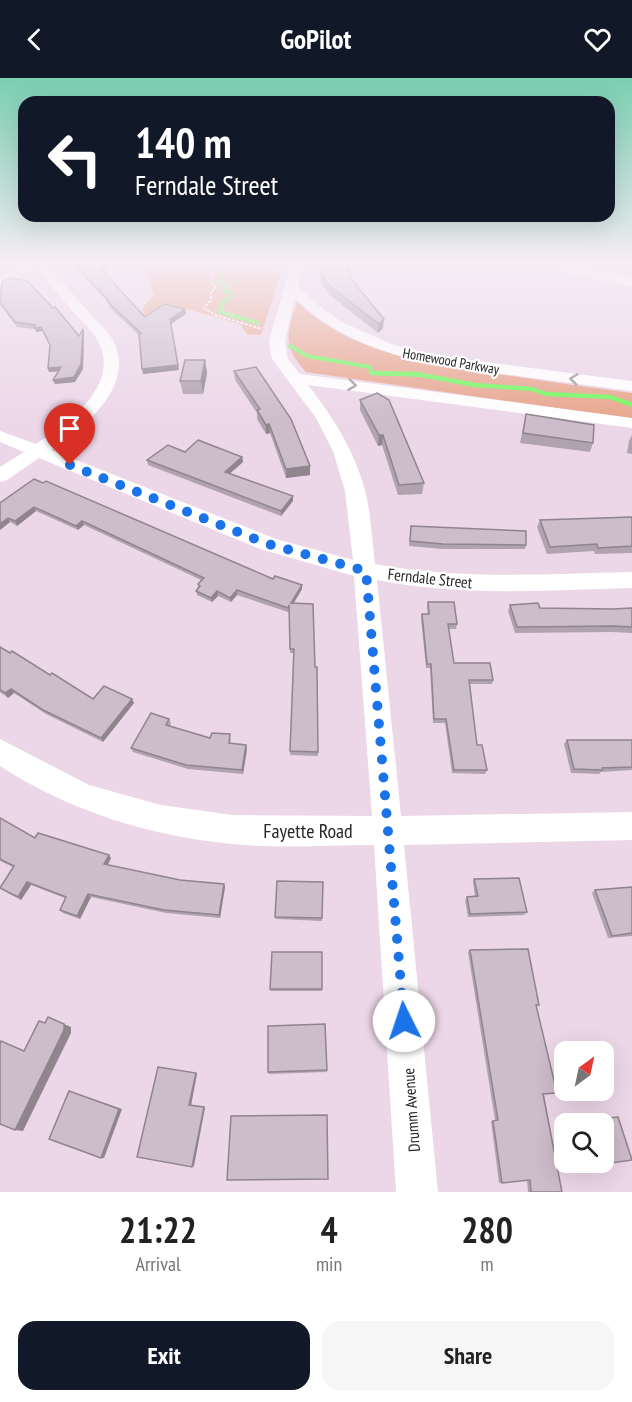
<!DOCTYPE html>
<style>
:root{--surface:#fff;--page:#f6f6f6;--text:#222;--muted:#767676;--accent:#111827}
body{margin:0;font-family:"PT Sans Narrow",sans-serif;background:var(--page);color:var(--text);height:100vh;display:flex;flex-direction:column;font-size:22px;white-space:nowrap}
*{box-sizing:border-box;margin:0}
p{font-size:20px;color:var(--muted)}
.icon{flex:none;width:33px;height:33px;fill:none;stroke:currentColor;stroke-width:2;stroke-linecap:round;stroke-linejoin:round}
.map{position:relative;height:1114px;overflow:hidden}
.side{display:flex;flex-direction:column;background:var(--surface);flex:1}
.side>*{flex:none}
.banner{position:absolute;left:18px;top:18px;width:597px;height:126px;border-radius:18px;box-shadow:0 6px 24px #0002;background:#111827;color:#fff;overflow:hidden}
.needle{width:39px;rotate:33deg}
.fabs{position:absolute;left:554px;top:963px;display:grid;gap:12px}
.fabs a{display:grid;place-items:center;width:60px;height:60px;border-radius:12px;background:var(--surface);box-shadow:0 6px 24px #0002;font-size:30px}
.pin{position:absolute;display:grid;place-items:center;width:51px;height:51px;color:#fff;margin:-62px -26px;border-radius:50% 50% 50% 0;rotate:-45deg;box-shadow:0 0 6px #0007}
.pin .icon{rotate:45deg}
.me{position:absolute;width:66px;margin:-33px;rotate:356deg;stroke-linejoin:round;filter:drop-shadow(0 0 4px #0008)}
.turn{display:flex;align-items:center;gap:21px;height:126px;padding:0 18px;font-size:27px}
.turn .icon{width:78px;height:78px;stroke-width:2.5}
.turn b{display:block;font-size:42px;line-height:51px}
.eta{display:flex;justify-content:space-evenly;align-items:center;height:102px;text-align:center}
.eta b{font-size:36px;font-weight:700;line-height:42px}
.primary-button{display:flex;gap:12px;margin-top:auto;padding:12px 18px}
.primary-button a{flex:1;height:69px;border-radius:18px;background:var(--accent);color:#fff;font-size:24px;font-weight:700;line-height:69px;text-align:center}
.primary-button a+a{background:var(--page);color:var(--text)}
header{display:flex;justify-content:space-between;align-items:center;height:78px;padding:0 18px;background:var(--accent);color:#fff;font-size:27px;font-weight:700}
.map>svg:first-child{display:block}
.green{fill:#e8a68e}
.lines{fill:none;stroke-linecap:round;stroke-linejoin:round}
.stream-far1{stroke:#73f85f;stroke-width:4}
.stream{stroke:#73f85f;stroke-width:4.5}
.path{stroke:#fff;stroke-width:2;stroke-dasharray:3 1.5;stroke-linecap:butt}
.minor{fill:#fff;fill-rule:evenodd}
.tertiary{fill:#fff;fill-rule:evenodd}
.wall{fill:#b0a2ae}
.shaded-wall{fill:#90848d}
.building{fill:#cdbcca;stroke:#90848d;stroke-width:1.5}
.oneway{stroke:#9e9e9e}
.route{stroke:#1a73e8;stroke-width:10;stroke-dasharray:0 18}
.labels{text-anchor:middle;stroke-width:4.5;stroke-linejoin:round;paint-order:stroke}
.far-street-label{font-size:14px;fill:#272727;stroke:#fff}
.street-label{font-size:16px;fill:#272727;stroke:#fff}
.near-street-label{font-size:20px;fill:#272727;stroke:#fff}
</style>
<header><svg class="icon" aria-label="back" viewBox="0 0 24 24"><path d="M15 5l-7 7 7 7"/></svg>GoPilot<svg class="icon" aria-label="heart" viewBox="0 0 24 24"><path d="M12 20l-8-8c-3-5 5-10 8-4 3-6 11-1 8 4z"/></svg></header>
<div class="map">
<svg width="632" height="1114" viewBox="0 0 632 1114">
<rect width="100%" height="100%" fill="#ecd7e8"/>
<g class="green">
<polygon points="138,186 254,186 281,195 261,257 247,256 240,246 187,231 161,229 145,239 142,231 154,216 144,192"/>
<path d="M297 224C350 274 418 284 487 294 535 302 583 308 632 315V341L306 294C282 267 286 257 297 224Z"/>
</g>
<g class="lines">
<g class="stream-far1">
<polyline points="222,186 221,201 226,210 224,213 229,214 231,218 223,224 220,234 258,245"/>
<polyline points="290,268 307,278 370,289 371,295 419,297"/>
</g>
<polyline class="stream" points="371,295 416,296 475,307 532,311 546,316 610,319 632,327"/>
<polyline class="path" points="198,186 212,192 212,204 216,210 211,214 211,222 204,230 215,237 262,251"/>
<path class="minor" d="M25 186H46C61 203 77 220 92 238 99 245 108 253 113 262 137 308 84 349 51 372L276 461 353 482 345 413 333 373 316 340 272 281 269 263 291 186H303L298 208 318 227 342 244 394 267 445 279 632 303V313C594 308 556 303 519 298 438 289 356 279 295 220L285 263 288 281 300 296 632 340V350L308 307C333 339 354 372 365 412 371 436 372 462 375 486 460 502 546 496 632 494V510C547 512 462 519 377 502L401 738 632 734V762L404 767 438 1114H396L374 767C328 767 277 771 232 766 150 758 69 733 0 688V661L89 707 161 727 233 737 372 738 354 498 260 471 39 380 7 402 0 404V389L24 374 0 364V353L36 366C67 345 120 309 99 265 95 256 85 247 79 240 64 223 50 207 36 190L0 207V198Z"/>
<polygon class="tertiary" points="541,186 571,186 632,199 632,209 543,189"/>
</g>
<g class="wall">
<polygon points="71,186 105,186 106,188 107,192 103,193 145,239 186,236 171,246 179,292 143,296 139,257 109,229 108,224"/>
<polygon points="321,197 352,202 383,250 378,255 331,218 321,205"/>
<polygon points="0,218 79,258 83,251 84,256 83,291 75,304 55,306 58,293 49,294 48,290 50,268 42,253 36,254 35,251 17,249 1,228"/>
<polygon points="205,282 207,295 203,316 183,316 180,303"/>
<polygon points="234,293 310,397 286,400 270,355 266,356 257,341 257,335 235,302"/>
<polygon points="360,322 424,405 422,416 398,417 382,367 378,368 360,332"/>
<polygon points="526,336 593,365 590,374 520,365 524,345"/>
<polygon points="632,357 632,376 627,375 629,363"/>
<polygon points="185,374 242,379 243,384 230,395 293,418 293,423 281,438 148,387 147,382"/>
<polygon points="34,401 273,501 302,511 294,525 315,589 317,589 318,678 290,677 294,575 290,575 289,532 288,534 237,517 231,524 218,518 212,524 197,517 196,513 198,510 198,506 201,502 84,447 78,452 36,433 17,448 10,444 0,452"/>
<polygon points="632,439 632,475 595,476 594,473 547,476 537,449 540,442"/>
<polygon points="411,448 526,467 525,471 442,471 409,468"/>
<polygon points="428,524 457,546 456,551 449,551 454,585 493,602 492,606 470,606 477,667 487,692 485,696 452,695 445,645 433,645 430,590 426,590 421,540 422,536 428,536 427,528"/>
<polygon points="510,527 540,530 612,531 632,530 632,555 611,554 515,555 508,533"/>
<polygon points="0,569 93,621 134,625 103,664 46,636 14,615 8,620 0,614"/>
<polygon points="169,641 171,645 170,648 210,660 231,660 230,665 246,667 247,671 243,696 188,691 133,674 131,670"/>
<polygon points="567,662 632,662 632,692 601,694 599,696 571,695 564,666"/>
<polygon points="0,740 35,760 111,780 108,787 180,802 224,806 225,809 220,840 166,835 91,819 80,841 63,835 60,832 65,820 31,807 21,822 4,813 0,810 13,789 0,783"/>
<polygon points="474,801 527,834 524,837 468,839 465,822 467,819 475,819 473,804"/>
<polygon points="323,804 322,843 276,841 275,839"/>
<polygon points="632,809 632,858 608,860 592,815 595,812"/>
<polygon points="470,872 539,927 536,929 557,1015 544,1016 562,1114 528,1114 527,1102 499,1105 491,1043 495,1042 468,874"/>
<polygon points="322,874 322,913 270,913 270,911"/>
<polygon points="327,992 327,994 269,996 268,994"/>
<polygon points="618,1039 611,1085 606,1084 603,1073 603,1046 595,1046 594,1042"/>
</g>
<g class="shaded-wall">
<polygon points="106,188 107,192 100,194 99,189"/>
<polygon points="185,231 186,236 171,246 170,241"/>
<polygon points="384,241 383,250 378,255 379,246"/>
<polygon points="41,249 42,253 36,254 35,250"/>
<polygon points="83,251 84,256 83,291 75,304 55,306 53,302"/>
<polygon points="205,282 207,295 203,316 201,303"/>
<polygon points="178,287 179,292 143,296 142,291"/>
<polygon points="61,289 63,293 49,294 48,290"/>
<polygon points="269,346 270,355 266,356 266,347"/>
<polygon points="379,357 383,357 382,367 378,368"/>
<polygon points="242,379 243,384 226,399 225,394"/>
<polygon points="310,388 310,397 286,400 286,391"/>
<polygon points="293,418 293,423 281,438 281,433"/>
<polygon points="34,429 36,433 17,448 15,443"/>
<polygon points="8,440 10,444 0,452 0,446"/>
<polygon points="82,443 84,447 78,452 76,448"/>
<polygon points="302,507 302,511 291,529 291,525"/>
<polygon points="237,512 237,517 231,524 230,520"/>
<polygon points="217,513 218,518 212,524 211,520"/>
<polygon points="11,611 14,615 8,620 5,615"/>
<polygon points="132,621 134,625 103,664 101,660"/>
<polygon points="246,667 247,671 243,696 242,692"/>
<polygon points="109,777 111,780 106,789 104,786"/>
<polygon points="27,804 31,807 21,822 18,819"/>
<polygon points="224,806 225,809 220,840 219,837"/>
<polygon points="88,816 91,819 80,841 77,838"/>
<polygon points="64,946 71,949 71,955 23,1053 15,1052"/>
<polygon points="196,995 197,996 191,1028 189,1027"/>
<polygon points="72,1014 122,1031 104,1080 101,1080"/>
<polygon points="204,1029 205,1030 194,1088 192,1089"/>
</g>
<g class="building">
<polygon points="75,186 105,186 106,188 99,189 145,239 164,226 185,231 170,241 178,287 142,291 139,255 141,255 108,224 110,224"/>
<polygon points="324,186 347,186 352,202 384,241 379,246 331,209 321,197"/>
<polygon points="10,200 27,203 53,230 55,229 79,258 83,251 81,286 74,299 53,302 61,289 48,290 50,267 41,249 35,250 35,247 15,244 0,224 2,204"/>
<polygon points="185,282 205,282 201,303 180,303"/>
<polygon points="256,289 291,341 310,388 286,391 269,346 266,347 257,332 260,331 234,293"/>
<polygon points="377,315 389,322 424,405 399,407 383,357 379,357 360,322"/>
<polygon points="526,336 594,347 593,365 523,355"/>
<polygon points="198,362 242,379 225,394 293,418 281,433 147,382 168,367 185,374"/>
<polygon points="34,401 43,405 46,403 273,501 275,498 302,507 291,525 313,526 315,589 317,589 318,674 290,673 294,571 290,571 289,527 288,530 237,512 230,520 217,513 211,520 196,513 200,508 198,506 204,500 82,443 76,448 34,429 15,443 8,440 0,446 0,425"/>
<polygon points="632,439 632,468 598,470 597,466 550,469 540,442"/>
<polygon points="411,448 526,453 526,467 443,466 410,463"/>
<polygon points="428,524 454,524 457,546 448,546 454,585 490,585 493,602 469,602 477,667 482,667 487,692 454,692 446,641 434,641 431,586 427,586 422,536 429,536"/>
<polygon points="538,525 540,530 612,531 632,530 632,549 614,548 517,549 510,527"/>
<polygon points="0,569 10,575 12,573 50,597 52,595 93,621 104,608 132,621 101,660 43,632 11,611 5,615 0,612"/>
<polygon points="151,635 169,641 166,647 210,660 212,655 230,656 229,665 246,667 242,692 186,687 131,670"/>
<polygon points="567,662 632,662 632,689 602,690 602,692 574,691"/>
<polygon points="0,740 35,760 38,755 109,777 104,786 180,802 224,806 219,837 164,832 88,816 77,838 60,832 66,819 27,804 18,819 0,810 14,788 0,781"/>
<polygon points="519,800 527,834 470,836 467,819 478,818 474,801"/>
<polygon points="277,803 323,804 322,840 275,839"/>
<polygon points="632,809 632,855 612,858 595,812"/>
<polygon points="528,871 539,927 536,927 557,1015 543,1016 562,1114 531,1114 530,1102 502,1105 493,1043 498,1042 470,872"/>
<polygon points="272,874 322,874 322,911 270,911"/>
<polygon points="48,939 64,946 64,952 15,1052 0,1046 0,966 1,963 24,973 39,943 45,945"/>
<polygon points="325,946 327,992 268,994 268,948"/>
<polygon points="158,989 196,995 189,1027 204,1029 192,1089 137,1079"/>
<polygon points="69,1013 119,1031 101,1080 49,1061"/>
<polygon points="327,1037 328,1101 227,1102 231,1038"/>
<polygon points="618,1039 632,1082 611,1085 603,1059 603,1046 599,1046 598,1041"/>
</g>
<defs><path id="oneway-chevron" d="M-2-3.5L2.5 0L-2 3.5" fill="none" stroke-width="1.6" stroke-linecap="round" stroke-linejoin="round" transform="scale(1.5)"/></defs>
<g class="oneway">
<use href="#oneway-chevron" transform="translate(574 301) rotate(-173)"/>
<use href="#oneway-chevron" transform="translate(352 307) rotate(7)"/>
</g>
<linearGradient id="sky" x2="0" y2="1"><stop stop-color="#79cfb1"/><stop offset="0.54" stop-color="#f6edf5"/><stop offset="1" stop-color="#f6edf5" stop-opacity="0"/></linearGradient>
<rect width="632" height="342" fill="url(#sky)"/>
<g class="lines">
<polyline class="route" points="70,387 268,466 366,493 404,943"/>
</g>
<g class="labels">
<g class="far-street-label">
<text transform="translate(451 283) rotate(10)" y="5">Homewood Parkway</text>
</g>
<g class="street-label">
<text transform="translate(430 500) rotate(6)" y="6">Ferndale Street</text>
<text transform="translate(411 1032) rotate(-94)" y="6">Drumm Avenue</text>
</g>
<g class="near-street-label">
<text x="308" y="760">Fayette Road</text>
</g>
</g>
</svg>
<div class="fabs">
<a><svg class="needle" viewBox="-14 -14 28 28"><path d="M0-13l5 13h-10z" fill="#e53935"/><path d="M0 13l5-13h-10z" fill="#767676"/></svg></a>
<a><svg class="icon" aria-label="search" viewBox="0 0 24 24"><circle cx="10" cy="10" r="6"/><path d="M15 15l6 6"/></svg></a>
</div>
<div class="pin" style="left:70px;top:387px;background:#d93025"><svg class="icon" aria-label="arrive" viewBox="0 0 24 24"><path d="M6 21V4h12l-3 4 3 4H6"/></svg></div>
<svg class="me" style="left:404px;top:943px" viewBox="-20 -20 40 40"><circle r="19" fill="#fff"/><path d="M0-13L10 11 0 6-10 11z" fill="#1a73e8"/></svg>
<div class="banner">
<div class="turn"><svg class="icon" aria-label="left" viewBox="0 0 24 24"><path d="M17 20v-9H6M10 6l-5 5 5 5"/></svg><div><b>140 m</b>Ferndale Street</div></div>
</div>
</div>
<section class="side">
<div class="eta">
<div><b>21:22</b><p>Arrival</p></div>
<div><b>4</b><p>min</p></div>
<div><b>280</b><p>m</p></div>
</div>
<div class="primary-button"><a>Exit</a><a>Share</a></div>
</section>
